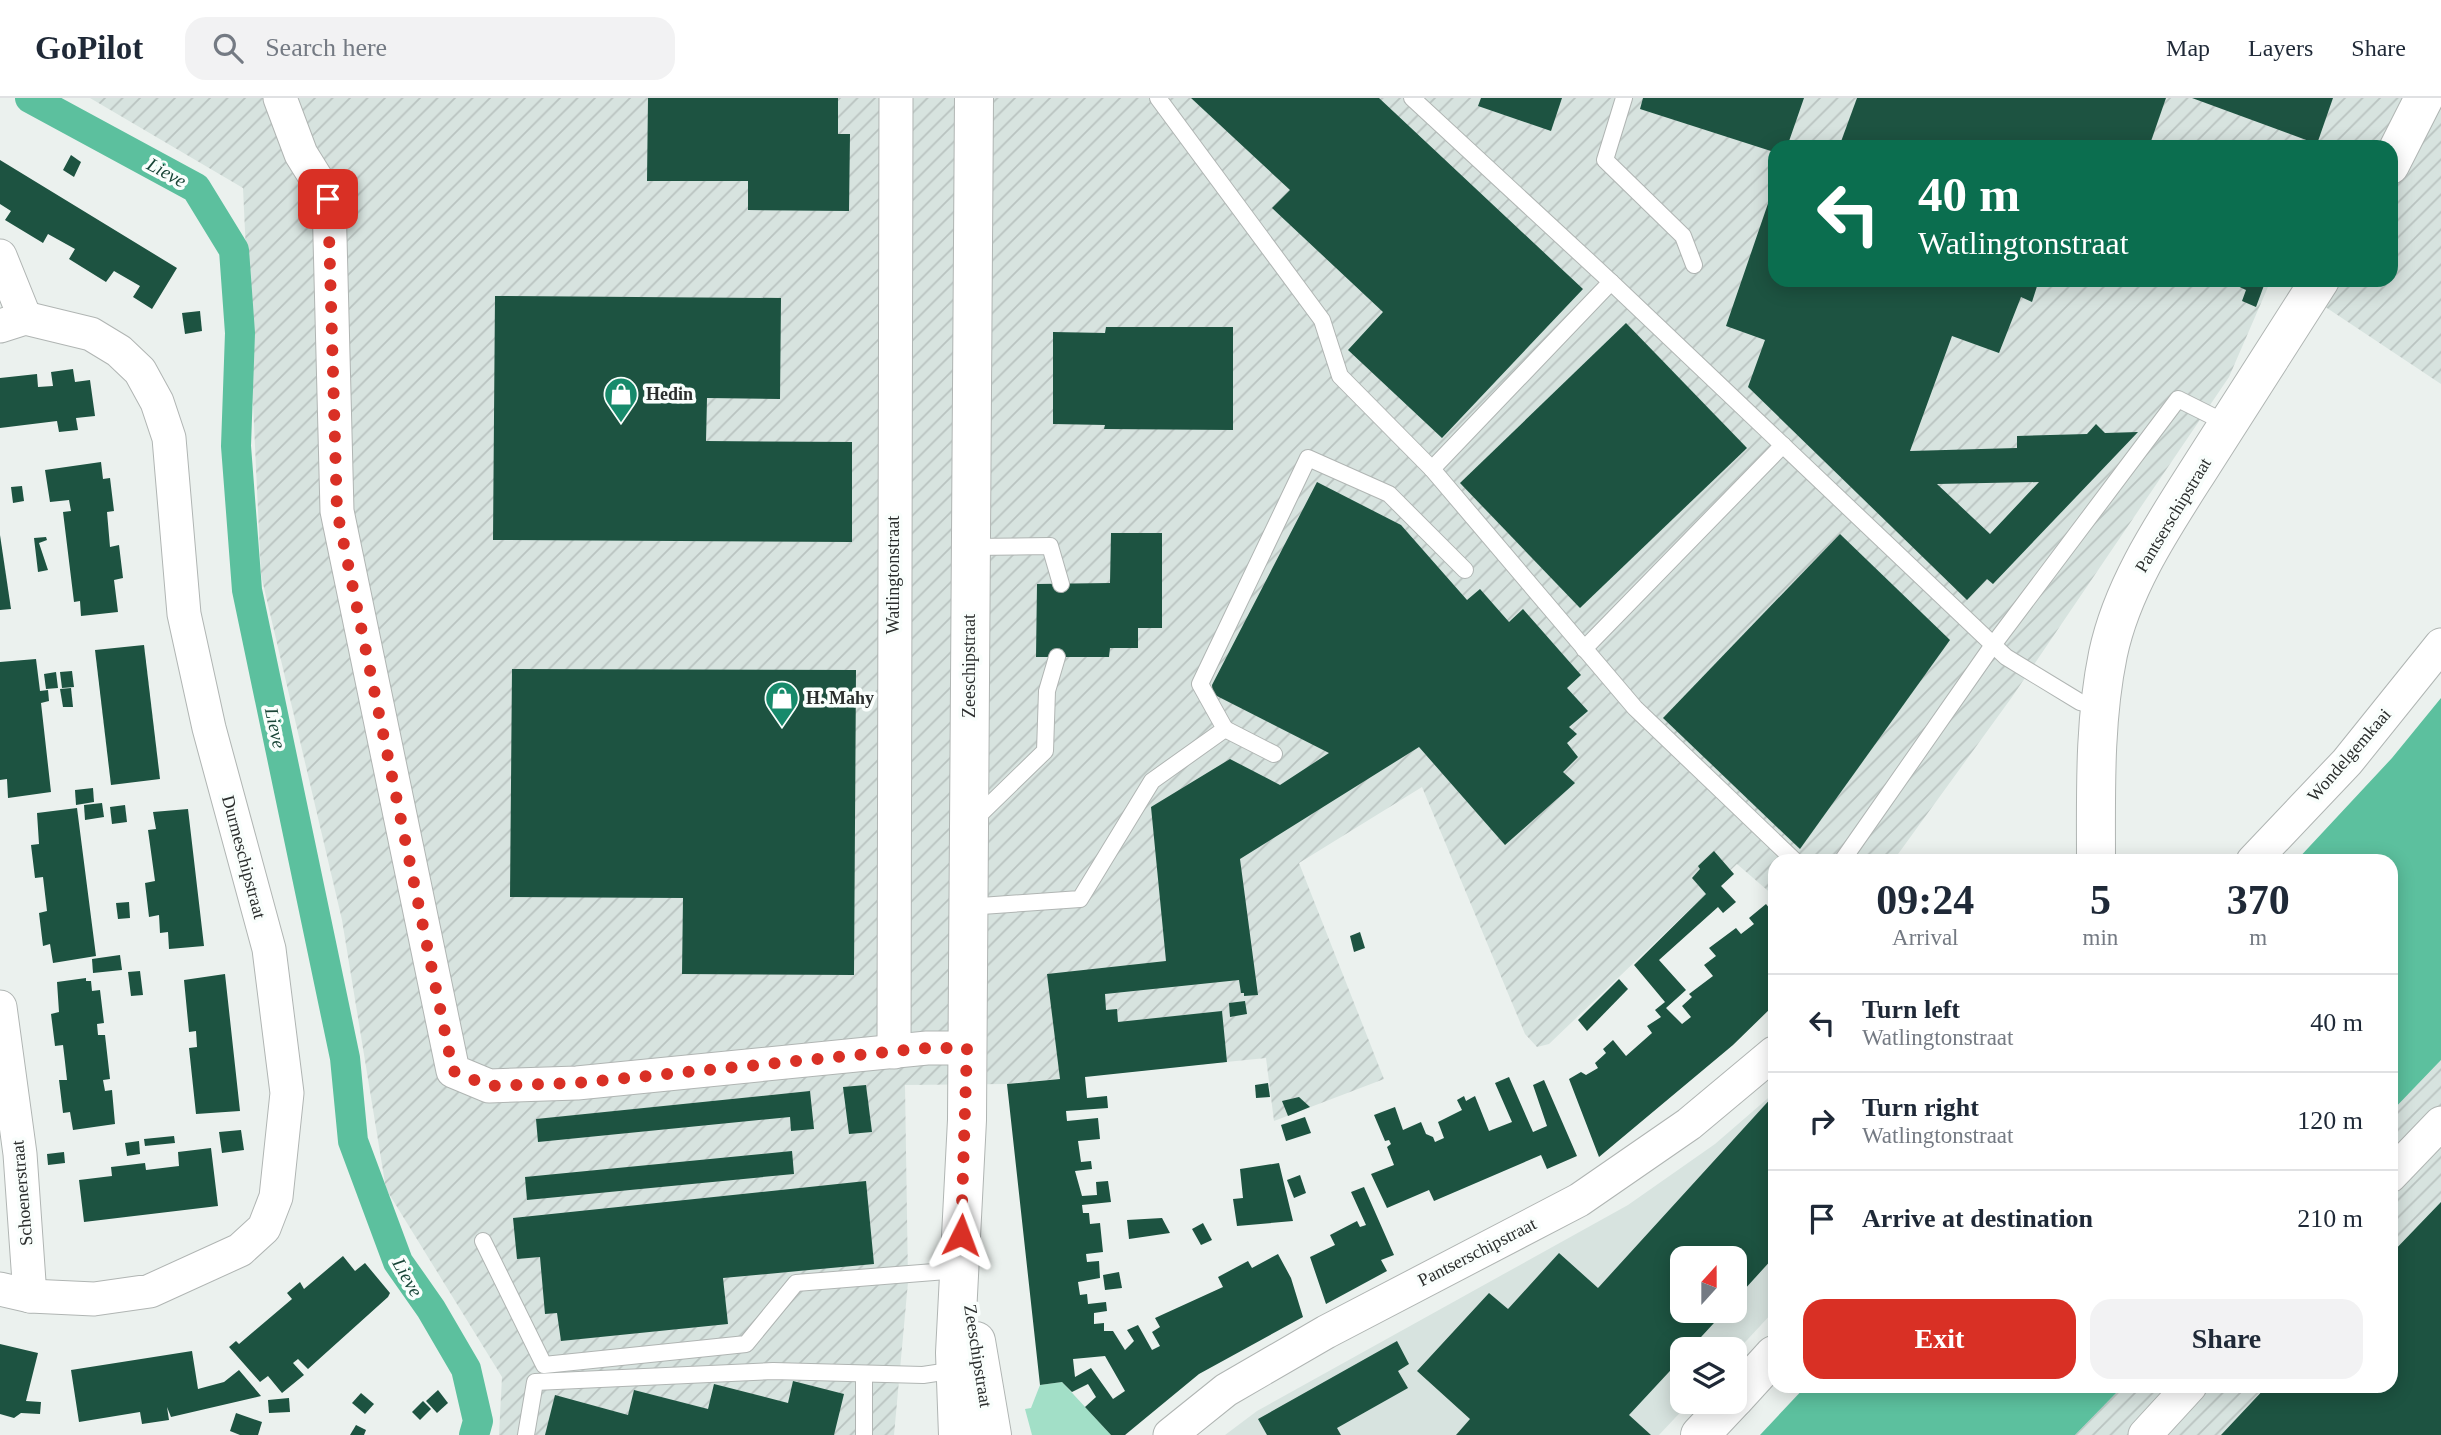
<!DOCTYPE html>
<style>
:root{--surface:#fff;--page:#f2f2f3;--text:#1f2937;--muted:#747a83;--line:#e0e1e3;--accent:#d93025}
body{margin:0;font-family:"Times New Roman",serif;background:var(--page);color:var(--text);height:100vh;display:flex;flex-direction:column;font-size:26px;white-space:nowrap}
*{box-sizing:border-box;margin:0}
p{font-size:23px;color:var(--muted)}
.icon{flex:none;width:38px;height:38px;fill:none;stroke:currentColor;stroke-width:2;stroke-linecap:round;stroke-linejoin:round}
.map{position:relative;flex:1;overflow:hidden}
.panel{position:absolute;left:1768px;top:756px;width:630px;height:539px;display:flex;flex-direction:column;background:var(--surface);border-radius:21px;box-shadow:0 4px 18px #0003}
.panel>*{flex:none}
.banner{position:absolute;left:1768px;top:42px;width:630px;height:147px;border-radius:21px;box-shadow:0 4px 18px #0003;background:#0b6e4f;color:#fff;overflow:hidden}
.needle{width:46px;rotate:21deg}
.fabs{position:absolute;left:1670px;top:1148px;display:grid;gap:14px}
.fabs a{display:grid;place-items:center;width:77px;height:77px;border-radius:14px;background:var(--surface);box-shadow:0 4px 18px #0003;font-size:35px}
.pin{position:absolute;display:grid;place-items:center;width:60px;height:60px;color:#fff;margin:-30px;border-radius:14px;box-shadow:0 4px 10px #0006}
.me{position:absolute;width:77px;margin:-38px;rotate:3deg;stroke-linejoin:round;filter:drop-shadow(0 0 5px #0008)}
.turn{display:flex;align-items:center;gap:24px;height:147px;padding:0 35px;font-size:32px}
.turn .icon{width:91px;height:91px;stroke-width:2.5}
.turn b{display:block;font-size:49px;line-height:60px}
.eta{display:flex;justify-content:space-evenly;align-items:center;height:119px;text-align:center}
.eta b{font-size:42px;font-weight:700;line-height:49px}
.cta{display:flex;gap:14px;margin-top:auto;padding:14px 35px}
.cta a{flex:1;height:80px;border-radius:21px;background:var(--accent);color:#fff;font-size:28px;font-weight:700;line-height:80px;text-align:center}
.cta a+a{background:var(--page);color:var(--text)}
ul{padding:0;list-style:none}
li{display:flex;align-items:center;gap:21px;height:98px;padding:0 35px;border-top:2px solid var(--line)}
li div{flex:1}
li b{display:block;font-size:26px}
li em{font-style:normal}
header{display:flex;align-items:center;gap:42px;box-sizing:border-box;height:98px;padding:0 35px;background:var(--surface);border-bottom:2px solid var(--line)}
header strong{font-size:33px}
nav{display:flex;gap:38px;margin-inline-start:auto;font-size:24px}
.search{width:490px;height:63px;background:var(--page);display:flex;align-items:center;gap:18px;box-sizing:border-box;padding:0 24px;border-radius:21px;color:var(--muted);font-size:26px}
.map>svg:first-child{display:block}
.built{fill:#d7e3df;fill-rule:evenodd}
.industrial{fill:url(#industrial-furrows)}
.grass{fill:#a2dfc7}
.water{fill:#5cc09e}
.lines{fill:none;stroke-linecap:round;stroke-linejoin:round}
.canal{stroke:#5cc09e;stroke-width:30}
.building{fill:#1d5341;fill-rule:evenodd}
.service-casing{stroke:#b0b5b3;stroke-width:18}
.minor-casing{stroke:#b0b5b3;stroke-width:35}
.secondary-casing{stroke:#b0b5b3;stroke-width:40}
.service{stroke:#fff;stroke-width:16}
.minor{stroke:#fff;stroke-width:33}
.secondary{stroke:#fff;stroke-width:38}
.route{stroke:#d93025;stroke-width:12;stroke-dasharray:0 21.6}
.labels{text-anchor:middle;stroke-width:7;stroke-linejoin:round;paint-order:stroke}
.poi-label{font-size:18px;font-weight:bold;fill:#2b2e2d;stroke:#f9fefc;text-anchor:start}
.street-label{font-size:18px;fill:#2b2e2d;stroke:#f9fefc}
.water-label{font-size:19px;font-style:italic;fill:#194537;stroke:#f9fefc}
</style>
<header>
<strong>GoPilot</strong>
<div class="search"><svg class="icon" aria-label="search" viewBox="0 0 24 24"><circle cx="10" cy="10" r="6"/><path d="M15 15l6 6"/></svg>Search here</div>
<nav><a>Map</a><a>Layers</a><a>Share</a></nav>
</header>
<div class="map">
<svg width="2441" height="1337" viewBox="0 0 2441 1337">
<defs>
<pattern id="industrial-furrows" width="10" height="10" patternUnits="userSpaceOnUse" patternTransform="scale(1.75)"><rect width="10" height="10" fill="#d7e3df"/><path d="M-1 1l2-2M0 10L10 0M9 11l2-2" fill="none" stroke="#b9c3c0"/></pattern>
</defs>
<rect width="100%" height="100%" fill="#ebf1ee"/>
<path class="built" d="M1774 995V1213L1734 1256V1251H1682V1304H1690L1659 1337H1225L1257 1313 1628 1107 1715 1046ZM1682 1160H1734V1213H1682Z"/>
<g class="industrial">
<polygon points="90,0 2441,0 2441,286 2285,182 2390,182 2390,49 1774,49 1774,182 2271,182 2229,279 2012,599 1893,763 1774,763 1774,798 1737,766 1549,946 1537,949 1525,936 1422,689 1299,765 1384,981 1274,1023 1266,960 1007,986 905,987 908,1184 894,1337 499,1337 502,1279 386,1091 342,822 261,477 243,90"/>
<polygon points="2441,962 2441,1337 2075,1337 2123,1288 2390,1288 2391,1014"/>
</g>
<polygon class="grass" points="1062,1284 1111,1337 1032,1337 1025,1311 1031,1310 1040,1287"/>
<g class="water">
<polygon points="2441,600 2441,962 2391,1014 2390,763 2296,763 2392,660"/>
<polygon points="1806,1288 2123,1288 2075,1337 1760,1337"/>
</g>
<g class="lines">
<polyline class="canal" points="30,0 196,90 234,152 240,235 236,348 247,492 345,960 353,1043 398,1164 431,1211 466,1271 478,1323 474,1337"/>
</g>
<g class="building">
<polygon points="648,0 838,0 838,36 850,36 849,113 748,112 748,83 647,83"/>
<polygon points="1191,0 1379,0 1583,191 1442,340 1348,252 1383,214 1272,110 1290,92"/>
<polygon points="1481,0 1562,0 1551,33 1478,8"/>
<polygon points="1643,0 1804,0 1787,49 1774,49 1774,54 1640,11"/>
<polygon points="1857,0 2166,0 2149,49 1839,49"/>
<polygon points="2192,0 2333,0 2317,46"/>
<polygon points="71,57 81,64 74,79 63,72"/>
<polygon points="0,62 177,170 152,211 133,199 140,188 114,173 106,184 69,161 75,151 48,136 43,145 5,122 11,113 0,106"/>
<path d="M1774 88V182H2039L2032 204 2021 199 1999 255 1952 238 1910 353 2017 350V338L2087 336 2096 326 2105 335 2138 334 1993 486 1987 481 1967 502 1748 289 1765 242 1726 228ZM2039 384 1990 436 1937 386Z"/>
<polygon points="2232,182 2266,182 2256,209 2242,203 2246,192 2231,185"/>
<polygon points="495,198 781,200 780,301 707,300 706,343 852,344 852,444 493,442"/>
<polygon points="200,213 202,233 185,236 182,215"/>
<polygon points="1626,225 1747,350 1580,510 1460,385"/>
<polygon points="1106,229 1233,229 1233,332 1104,331 1105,327 1053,326 1053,234 1105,235"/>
<polygon points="73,271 75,284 90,282 95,318 76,320 78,332 59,334 57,323 0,330 0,280 37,276 38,289 53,288 51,274"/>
<polygon points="101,364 103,381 110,380 114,413 107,414 110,449 119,447 123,480 114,482 118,514 81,518 80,503 74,504 63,414 71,413 69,402 50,404 45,372"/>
<path d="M1317 384 1401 427 1467 502 1480 491 1509 524 1523 511 1581 577 1567 590 1588 613 1569 629 1577 636 1567 645 1578 659 1563 674 1575 685 1505 747 1419 649 1240 761 1258 897 1244 898V895H1241L1239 882 1105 896 1106 912 1117 911 1118 924 1222 913 1227 964 1085 979 1087 1000 1107 998 1108 1010 1066 1013 1067 1023 1098 1020 1100 1041 1078 1043 1081 1064 1091 1063 1092 1071 1075 1073 1082 1098 1097 1097 1096 1084 1108 1083 1111 1104 1082 1107 1083 1115H1089L1090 1126 1100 1125 1103 1154 1086 1156 1087 1164 1099 1163 1100 1180 1078 1184 1080 1197 1087 1196 1088 1206 1106 1204 1107 1213 1094 1215V1226L1104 1225V1233H1113L1125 1252 1134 1243 1127 1232 1138 1227 1152 1252 1160 1248 1152 1234 1160 1229 1155 1220 1223 1189 1218 1179 1248 1163 1252 1170 1278 1156 1291 1180 1303 1219 1199 1276 1125 1337H1111L1085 1309 1096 1299 1088 1286 1072 1294 1062 1284 1040 1287 1007 986 1060 981 1047 876 1166 863 1151 709 1230 661 1280 687 1329 655 1213 596 1212 587ZM1105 1258 1125 1293 1113 1301 1091 1270 1075 1279 1073 1261Z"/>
<polygon points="22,388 24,403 13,405 11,389"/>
<polygon points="1111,435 1162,435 1162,530 1138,530 1138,550 1110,550 1109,559 1036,559 1037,486 1110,485"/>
<polygon points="1840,436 1950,542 1800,751 1663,620"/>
<polygon points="0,437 11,511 0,512"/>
<polygon points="46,439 47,442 39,445 48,472 38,474 34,440"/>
<polygon points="144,547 160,681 111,687 95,552"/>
<polygon points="36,561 40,593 48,592 49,603 41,605 51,694 8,700 7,681 0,682 0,564"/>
<polygon points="512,571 856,572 854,877 682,876 683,800 510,799"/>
<polygon points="72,573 74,589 62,590 60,574"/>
<polygon points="56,574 58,590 46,591 44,576"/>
<polygon points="71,590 73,609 63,609 60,591"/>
<polygon points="93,690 94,704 76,707 75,692"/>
<polygon points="102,705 104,719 85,722 84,707"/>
<polygon points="125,707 127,724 112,726 110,709"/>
<polygon points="77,710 96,858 53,865 50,846 43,848 39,815 47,813 43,779 35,780 31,747 39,746 37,715"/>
<polygon points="188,711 204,848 169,851 168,834 160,835 159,817 149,819 145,785 155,783 148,732 156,731 153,714"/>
<polygon points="1714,753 1734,776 1721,788 1736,804 1723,815 1718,809 1659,862 1686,892 1666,910 1682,926 1691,919 1682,908 1692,899 1689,896 1713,878 1704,867 1716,858 1709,850 1736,830 1741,836 1754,826 1749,820 1766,806 1774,816 1774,907 1733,947 1599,1059 1569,981 1581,974 1586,977 1598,970 1595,965 1606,955 1603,951 1613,942 1626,958 1652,935 1647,928 1661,919 1655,912 1665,904 1634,867 1706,796 1692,780 1700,771 1698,768"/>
<polygon points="129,804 130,820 118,821 116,805"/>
<polygon points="1360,834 1365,850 1354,854 1350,838"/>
<polygon points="120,857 122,872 93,875 92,861"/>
<polygon points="140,873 143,897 131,898 128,874"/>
<polygon points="225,876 240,1013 196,1016 189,950 197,949 196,933 189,934 184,882"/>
<polygon points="86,880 86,883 91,883 92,893 100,892 104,925 97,926 98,937 105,937 110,981 103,982 105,993 112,992 115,1026 73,1032 70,1014 63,1015 59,982 67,982 65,964 63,947 55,948 51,916 59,914 57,884"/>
<polygon points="1619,881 1628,891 1587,933 1578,922"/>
<polygon points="1245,903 1247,916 1230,919 1229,905"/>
<polygon points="1509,979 1533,1034 1547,1028 1533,987 1544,982 1577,1058 1547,1071 1541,1057 1434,1103 1429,1092 1387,1110 1371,1076 1394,1067 1387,1049 1391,1046 1389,1042 1385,1043 1374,1017 1395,1009 1403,1032 1421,1024 1426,1036 1433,1039 1435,1044 1444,1040 1438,1024 1462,1012 1457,1002 1464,998 1466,1003 1475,998 1489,1033 1512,1024 1495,985"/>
<polygon points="1268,985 1270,999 1256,1000 1255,987"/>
<polygon points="866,987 872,1034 849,1036 843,989"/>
<polygon points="810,993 814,1031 791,1033 790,1019 538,1044 536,1021"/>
<polygon points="1774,997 1774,1159 1734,1203 1734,1160 1682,1160 1682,1213 1725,1213 1690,1251 1682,1251 1682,1260 1629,1317 1651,1337 1456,1337 1470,1321 1417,1273 1489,1195 1508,1211 1559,1155 1598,1190"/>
<polygon points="1299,999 1310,1009 1288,1018 1282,1003"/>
<polygon points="1305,1019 1311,1035 1286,1043 1281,1027"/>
<polygon points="241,1032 244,1052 222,1055 219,1034"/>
<polygon points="174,1038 175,1045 145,1048 144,1041"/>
<polygon points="139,1043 140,1056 127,1058 125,1045"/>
<polygon points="211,1050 218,1108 84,1124 79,1082 112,1078 111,1069 145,1065 146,1072 179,1068 178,1054"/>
<polygon points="792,1053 794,1076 527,1102 525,1079"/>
<polygon points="64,1054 65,1065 48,1067 47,1056"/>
<polygon points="1279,1065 1293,1123 1237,1128 1233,1101 1243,1100 1240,1071"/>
<polygon points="1300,1077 1306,1095 1294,1100 1287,1082"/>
<polygon points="866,1083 874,1166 723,1180 728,1226 561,1243 557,1215 545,1216 540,1159 517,1161 513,1120"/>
<polygon points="1364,1089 1394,1157 1381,1162 1387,1173 1326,1206 1310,1159 1335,1147 1330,1137 1357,1123 1360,1129 1366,1127 1351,1094"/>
<polygon points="2441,1104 2441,1337 2221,1337 2267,1288 2390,1288 2390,1157"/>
<polygon points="1162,1120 1170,1135 1129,1141 1127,1122"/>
<polygon points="1203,1125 1212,1142 1201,1147 1192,1131"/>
<polygon points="343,1158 355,1173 365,1165 390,1195 388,1199 308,1271 298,1261 293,1265 304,1277 282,1295 268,1278 260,1284 229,1249 236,1243 239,1246 292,1201 287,1195 300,1184 304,1191"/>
<polygon points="1119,1174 1122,1190 1105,1192 1103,1177"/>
<polygon points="1397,1243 1409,1266 1398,1273 1408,1290 1337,1330 1341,1337 1267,1337 1258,1321"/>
<polygon points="0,1246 38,1255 26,1303 41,1304 40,1316 21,1315 14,1320 0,1316"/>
<polygon points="192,1253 198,1291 224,1284 239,1272 261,1298 171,1319 167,1309 169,1322 142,1326 140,1314 79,1324 71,1272"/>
<polygon points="793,1283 844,1296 834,1337 545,1337 555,1297 628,1317 634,1292 708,1311 714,1286 788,1305"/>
<polygon points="438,1292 448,1305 437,1315 426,1303"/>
<polygon points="361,1295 374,1306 365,1316 352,1305"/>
<polygon points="289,1300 290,1314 269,1315 268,1302"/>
<polygon points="423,1303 431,1311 420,1322 412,1314"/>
<polygon points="236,1315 262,1324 258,1337 240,1337 230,1333"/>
<polygon points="356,1327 366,1332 364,1337 350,1337"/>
</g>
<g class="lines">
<g class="service-casing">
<g id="service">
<polyline points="1158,0 1322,222 1340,278 1432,371 1611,184 1412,0"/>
<polyline points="1624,0 1605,62 1683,138 1694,167"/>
<polyline points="1611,184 2006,559 2080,604 2099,609"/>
<polyline points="1432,371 1635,610 1795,763"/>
<polyline points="970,449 1050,448 1061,486"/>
<polyline points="1584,551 1783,347"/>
<polyline points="1225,631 1274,656"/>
<polyline points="973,723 1045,653 1047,593 1057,559"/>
<polyline points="1842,763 1993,547 2178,301 2228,326"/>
<polyline points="967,809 1080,801 1152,683 1225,631 1200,586 1308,360 1389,396 1465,472"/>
<polyline points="483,1143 544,1267 746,1246 796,1185 959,1172"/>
<polyline points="526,1337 535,1284 773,1273 923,1277 956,1272"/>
<polyline points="864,1337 864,1276"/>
</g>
</g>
<g class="minor-casing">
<g id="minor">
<polyline points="280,0 301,56 329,101 337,413 453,973 489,988 577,985 927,950 967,950"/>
<polyline points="0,158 25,220"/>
<polyline points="0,228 25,220 91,236 119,253 140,273 157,304 169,340 184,516 209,630 269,851 287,995 276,1099 264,1130 240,1152 150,1193 94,1201 30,1198 0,1191"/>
<polyline points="2253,763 2347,664 2441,547"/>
<polyline points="0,909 20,1056 30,1198"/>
<polyline points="894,954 896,0"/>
<polyline points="2390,1078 2441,1025"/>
<polyline points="1170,1337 1226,1292 1326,1234 1579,1102 1689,1026 1774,955"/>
<polyline points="2145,1337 2190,1288"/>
</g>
</g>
<g class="secondary-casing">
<g id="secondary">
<polyline points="2390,67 2424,0"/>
<path d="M2096 763C2096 694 2094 624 2108 556 2123 485 2167 422 2205 362 2243 302 2282 242 2320 182"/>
<polyline points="976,1243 992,1337"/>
<polyline points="1734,1301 1774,1257"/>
<polyline points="958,1337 955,1255 967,1022 974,0"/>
<polyline points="1700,1337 1731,1304"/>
</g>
</g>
<use href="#service" class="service"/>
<use href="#minor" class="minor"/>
<use href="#secondary" class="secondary"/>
</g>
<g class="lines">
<polyline class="route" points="328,101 337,413 453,973 489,988 577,985 927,950 967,950 961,1137"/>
</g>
<defs>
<g id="shop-pin" transform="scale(1.75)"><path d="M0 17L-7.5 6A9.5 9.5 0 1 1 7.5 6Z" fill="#178a6b" stroke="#f9fefc"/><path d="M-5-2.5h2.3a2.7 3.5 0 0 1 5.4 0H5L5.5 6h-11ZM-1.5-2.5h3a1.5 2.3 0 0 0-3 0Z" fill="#fff"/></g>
</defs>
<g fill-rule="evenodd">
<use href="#shop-pin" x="621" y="296"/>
<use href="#shop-pin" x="782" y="600"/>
</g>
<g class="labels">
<g class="poi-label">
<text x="646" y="302">Hedin</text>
<text x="806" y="606">H. Mahy</text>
</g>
<g class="street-label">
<text transform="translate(2173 417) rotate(-59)" y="6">Pantserschipstraat</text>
<text transform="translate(893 477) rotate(-90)" y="6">Watlingtonstraat</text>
<text transform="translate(969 568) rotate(-90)" y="6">Zeeschipstraat</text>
<text transform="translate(2349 657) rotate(-49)" y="6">Wondelgemkaai</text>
<text transform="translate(244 759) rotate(75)" y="6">Durmeschipstraat</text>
<text transform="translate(22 1095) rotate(-95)" y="6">Schoenerstraat</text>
<text transform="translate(1477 1154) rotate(-27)" y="6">Pantserschipstraat</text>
<text transform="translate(978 1258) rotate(81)" y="6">Zeeschipstraat</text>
</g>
<g class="water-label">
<text transform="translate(167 74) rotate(29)" y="7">Lieve</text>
<text transform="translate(276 630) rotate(78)" y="7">Lieve</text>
<text transform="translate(408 1179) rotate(60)" y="7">Lieve</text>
</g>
</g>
</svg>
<div class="fabs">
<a><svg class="needle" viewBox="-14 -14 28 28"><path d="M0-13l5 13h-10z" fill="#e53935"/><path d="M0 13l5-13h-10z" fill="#747a83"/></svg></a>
<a><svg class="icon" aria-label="layers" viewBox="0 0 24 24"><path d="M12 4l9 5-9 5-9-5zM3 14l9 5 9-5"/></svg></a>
</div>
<div class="pin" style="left:328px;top:101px;background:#d93025"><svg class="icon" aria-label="arrive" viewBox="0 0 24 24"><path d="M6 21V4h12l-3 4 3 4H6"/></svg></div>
<svg class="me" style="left:961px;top:1137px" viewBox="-20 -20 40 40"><path d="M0-17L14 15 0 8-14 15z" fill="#d93025" stroke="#fff" stroke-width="4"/></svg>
<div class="banner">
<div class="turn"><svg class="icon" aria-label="left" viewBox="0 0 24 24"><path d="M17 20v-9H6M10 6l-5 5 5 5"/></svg><div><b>40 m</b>Watlingtonstraat</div></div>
</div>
<section class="panel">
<div class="eta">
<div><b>09:24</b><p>Arrival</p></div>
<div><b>5</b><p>min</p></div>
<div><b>370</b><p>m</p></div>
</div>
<ul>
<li><svg class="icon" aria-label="left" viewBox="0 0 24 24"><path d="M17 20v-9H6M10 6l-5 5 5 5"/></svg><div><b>Turn left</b><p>Watlingtonstraat</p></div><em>40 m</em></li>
<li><svg class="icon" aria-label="right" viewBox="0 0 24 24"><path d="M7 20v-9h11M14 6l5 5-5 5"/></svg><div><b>Turn right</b><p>Watlingtonstraat</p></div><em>120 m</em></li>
<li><svg class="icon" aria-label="arrive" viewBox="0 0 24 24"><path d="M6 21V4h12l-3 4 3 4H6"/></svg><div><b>Arrive at destination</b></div><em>210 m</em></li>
</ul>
<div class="cta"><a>Exit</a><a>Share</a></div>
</section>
</div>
